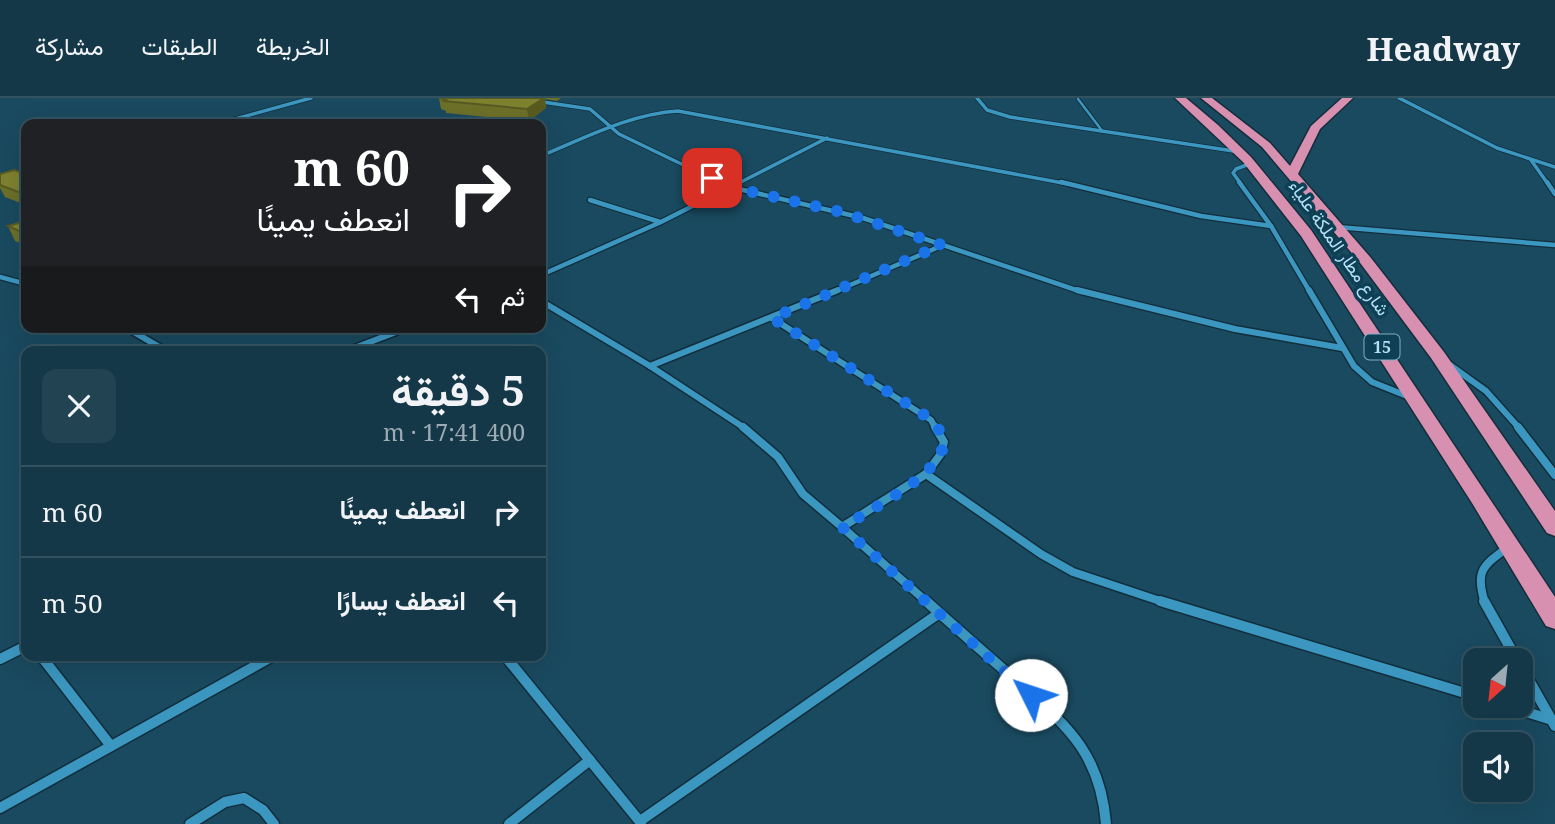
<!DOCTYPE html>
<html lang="ar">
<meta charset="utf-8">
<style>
:root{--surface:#143848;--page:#214352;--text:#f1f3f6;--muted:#9dacb4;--line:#335260}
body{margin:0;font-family:"Noto Serif",Vazirmatn,serif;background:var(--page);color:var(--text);direction:rtl;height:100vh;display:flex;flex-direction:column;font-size:26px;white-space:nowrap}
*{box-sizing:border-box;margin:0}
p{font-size:23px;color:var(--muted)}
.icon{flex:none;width:38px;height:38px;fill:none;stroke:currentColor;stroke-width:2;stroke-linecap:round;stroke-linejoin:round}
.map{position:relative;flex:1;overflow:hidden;direction:ltr}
.sheet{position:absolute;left:21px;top:248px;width:525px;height:315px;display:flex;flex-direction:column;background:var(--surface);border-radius:14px;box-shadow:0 7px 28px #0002,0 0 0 2px var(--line);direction:rtl}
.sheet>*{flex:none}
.banner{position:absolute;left:21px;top:21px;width:525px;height:214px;border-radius:14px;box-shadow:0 7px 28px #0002,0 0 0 2px var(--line);direction:rtl;background:#202124;color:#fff;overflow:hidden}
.needle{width:46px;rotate:207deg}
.tools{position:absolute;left:1463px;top:550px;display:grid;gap:14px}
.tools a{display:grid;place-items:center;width:70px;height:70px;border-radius:14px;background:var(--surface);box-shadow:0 7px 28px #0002,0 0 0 2px var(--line);font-size:35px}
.pin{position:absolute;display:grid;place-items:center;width:60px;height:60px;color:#fff;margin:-30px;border-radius:14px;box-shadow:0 4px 10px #0006}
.me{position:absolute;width:77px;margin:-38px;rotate:311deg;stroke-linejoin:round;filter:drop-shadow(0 0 5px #0008)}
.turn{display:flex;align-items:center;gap:24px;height:147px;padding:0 21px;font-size:32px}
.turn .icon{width:91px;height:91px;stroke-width:2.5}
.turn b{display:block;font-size:49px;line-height:60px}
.then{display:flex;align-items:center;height:66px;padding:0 21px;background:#0003;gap:14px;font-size:26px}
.round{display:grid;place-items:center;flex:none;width:74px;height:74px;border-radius:14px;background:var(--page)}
.overview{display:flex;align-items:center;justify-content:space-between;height:119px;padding:0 21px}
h1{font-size:42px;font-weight:700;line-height:52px}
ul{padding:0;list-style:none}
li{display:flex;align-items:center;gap:21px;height:91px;padding:0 21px;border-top:2px solid var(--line)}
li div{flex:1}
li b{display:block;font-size:26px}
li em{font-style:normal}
header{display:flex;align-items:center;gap:42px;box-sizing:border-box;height:98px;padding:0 35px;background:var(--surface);border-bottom:2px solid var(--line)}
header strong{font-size:33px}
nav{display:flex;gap:38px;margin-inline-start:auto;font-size:24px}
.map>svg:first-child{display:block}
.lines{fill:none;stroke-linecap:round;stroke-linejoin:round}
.lane-casing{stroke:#122e3c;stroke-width:4.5}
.street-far4-casing{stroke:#122e3c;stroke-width:5}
.street-far3-casing{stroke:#122e3c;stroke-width:7}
.street-far2-casing{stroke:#122e3c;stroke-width:9}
.street-far1-casing{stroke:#122e3c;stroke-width:11}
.street-casing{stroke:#122e3c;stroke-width:13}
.highway-casing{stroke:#122e3c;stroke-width:3}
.lane{stroke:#3c97c0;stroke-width:2.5}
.street-far4{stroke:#3c97c0;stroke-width:3.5}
.street-far3{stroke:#3c97c0;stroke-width:4.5}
.street-far2{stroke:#3c97c0;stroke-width:6}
.street-far1{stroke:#3c97c0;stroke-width:8}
.street{stroke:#3c97c0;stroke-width:10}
.highway{fill:#d790af;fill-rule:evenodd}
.wall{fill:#6c7028}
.shaded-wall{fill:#585b21}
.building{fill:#7e822f;stroke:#585b21;stroke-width:2}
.route{stroke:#1a73e8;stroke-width:12;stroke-dasharray:0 21.6}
.labels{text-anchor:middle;stroke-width:7;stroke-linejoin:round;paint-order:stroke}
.shield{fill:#0d3f55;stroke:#83afc5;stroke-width:2}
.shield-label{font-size:16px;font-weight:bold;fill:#b6dff5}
.street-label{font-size:18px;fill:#b6dff5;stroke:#0d3f55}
</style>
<header>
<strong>Headway</strong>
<nav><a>الخريطة</a><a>الطبقات</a><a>مشاركة</a></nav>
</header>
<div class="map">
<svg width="1555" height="726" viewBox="0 0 1555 726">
<rect width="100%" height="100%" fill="#1a4a60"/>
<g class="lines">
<g class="lane-casing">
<polyline id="lane" points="1078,1 1103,34"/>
</g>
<g class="street-far4-casing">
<g id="street-far4">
<polyline points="977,0 987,12 1010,19 1240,54"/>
<polyline points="1399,0 1497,50 1555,69"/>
<polyline points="536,3 590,11 619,36 723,86"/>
<polyline points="217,26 311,0"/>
<path d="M541 58C585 40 630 16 678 13L1068 86"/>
<polyline points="1531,62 1548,86"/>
<polyline points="737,86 827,40"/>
<polyline points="1241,86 1233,75 1236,71 1252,65"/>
</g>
</g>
<g class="street-far3-casing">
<g id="street-far3">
<polyline points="720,84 730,89 863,120 1082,194"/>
<polyline points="1061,84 1201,118 1271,128"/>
<polyline points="1239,84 1271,128 1310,194"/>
<polyline points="1547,84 1555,96"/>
<polyline points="590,102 660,124"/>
<polyline points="1337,129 1555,147"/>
<polyline points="541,177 661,124 740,84"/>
<polyline points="0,179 26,186"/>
<polyline points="834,194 941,148"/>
</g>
</g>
<g class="street-far2-casing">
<g id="street-far2">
<polyline points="1077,192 1235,231 1342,250"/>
<polyline points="1309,192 1354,268 1372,284 1412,300"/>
<polyline points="541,203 650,268 746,331"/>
<polyline points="772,220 931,322 936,331"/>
<polyline points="125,229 168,254"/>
<polyline points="344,254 409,229"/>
<polyline points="1450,267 1486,293 1520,331"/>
<polyline points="650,268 838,192"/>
</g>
</g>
<g class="street-far1-casing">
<g id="street-far1">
<polyline points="743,329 778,359 803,396 842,429 926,376 1041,456 1073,474 1166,505"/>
<polyline points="1518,329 1555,377"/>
<polyline points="926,376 940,357 944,344 935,329"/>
<polyline points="842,429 928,505"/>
<path d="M1485 505C1475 474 1482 468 1507 450"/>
</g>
</g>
<g class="street-casing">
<g id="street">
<path d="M926 503C954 528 982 553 1011 578 1063 625 1100 651 1106 726"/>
<polyline points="1160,503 1475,598"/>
<polyline points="1484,503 1517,562"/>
<polyline points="41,558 111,648"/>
<polyline points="505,558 641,725"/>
<polyline points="0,561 26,548"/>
<polyline points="1521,568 1555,628"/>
<polyline points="1504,607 1552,622"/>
<polyline points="0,710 273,558"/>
<polyline points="640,723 938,516"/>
<polyline points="190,726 225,704 244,700 263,712 274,726"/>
<polyline points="509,726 590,662"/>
</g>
</g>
<g class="highway-casing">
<g id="highway">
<polygon points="1175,0 1186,0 1218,27 1251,59 1311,132 1555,499 1555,531 1546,528 1472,405 1301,138 1243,64"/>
<polygon points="1201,0 1212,0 1270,45 1290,68 1311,28 1342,0 1353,0 1320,31 1298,76 1371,160 1444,254 1555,413 1555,438 1547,435 1431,260 1361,166 1262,49"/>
</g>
</g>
<use href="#lane" class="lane"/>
<use href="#street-far4" class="street-far4"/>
<use href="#street-far3" class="street-far3"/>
<use href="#street-far2" class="street-far2"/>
<use href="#street-far1" class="street-far1"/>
<use href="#street" class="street"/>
<use href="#highway" class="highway"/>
</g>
<g class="wall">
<polygon points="439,0 561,0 557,3 545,1 546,10 529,23 446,15 446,13 441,11"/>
<polygon points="0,76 26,76 26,107 5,99 0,90"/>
<polygon points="26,123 26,147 15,143 8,128"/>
</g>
<polygon class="shaded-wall" points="544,0 545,0 546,10 529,23 527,11"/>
<g class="building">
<polygon points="439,0 544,0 527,11 444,3 446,2"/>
<polygon points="14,72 26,76 26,97 0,87 0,76"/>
<polygon points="26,123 26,136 8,128"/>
</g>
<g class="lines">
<path class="route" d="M712 80 730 89 841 114 942 147 772 220 915 311C926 318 941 328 943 343 947 374 866 414 842 429L1031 597"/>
</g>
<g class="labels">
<rect class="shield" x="1364.5" y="236.5" width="35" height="25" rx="5"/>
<g class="shield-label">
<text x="1382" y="255">15</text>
</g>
<g class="street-label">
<text transform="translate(1339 150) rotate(55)" y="6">شارع مطار الملكة علياء</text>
</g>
</g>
</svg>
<div class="tools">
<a><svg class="needle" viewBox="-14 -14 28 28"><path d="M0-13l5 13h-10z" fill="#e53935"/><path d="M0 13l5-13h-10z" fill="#9dacb4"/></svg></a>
<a><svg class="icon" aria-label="sound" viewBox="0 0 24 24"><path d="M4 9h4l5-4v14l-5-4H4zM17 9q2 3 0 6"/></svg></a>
</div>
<div class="pin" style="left:712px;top:80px;background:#d93025"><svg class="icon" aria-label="arrive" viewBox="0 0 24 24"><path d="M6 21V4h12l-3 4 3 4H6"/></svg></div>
<svg class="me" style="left:1031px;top:597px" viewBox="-20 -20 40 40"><circle r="19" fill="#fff"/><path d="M0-13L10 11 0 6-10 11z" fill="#1a73e8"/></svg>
<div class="banner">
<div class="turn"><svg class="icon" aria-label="right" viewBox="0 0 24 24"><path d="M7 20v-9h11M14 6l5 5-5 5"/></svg><div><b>60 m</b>انعطف يمينًا</div></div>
<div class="then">ثم<svg class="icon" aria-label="left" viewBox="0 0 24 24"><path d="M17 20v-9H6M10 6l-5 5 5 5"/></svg></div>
</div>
<section class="sheet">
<div class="overview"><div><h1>5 دقيقة</h1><p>400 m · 17:41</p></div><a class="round"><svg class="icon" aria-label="close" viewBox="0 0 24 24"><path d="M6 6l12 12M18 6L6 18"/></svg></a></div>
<ul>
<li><svg class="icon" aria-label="right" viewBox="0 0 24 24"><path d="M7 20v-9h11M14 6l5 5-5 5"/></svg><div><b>انعطف يمينًا</b></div><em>60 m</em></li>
<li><svg class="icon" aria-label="left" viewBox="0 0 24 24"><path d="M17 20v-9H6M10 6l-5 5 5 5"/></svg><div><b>انعطف يسارًا</b></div><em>50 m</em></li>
</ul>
</section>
</div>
